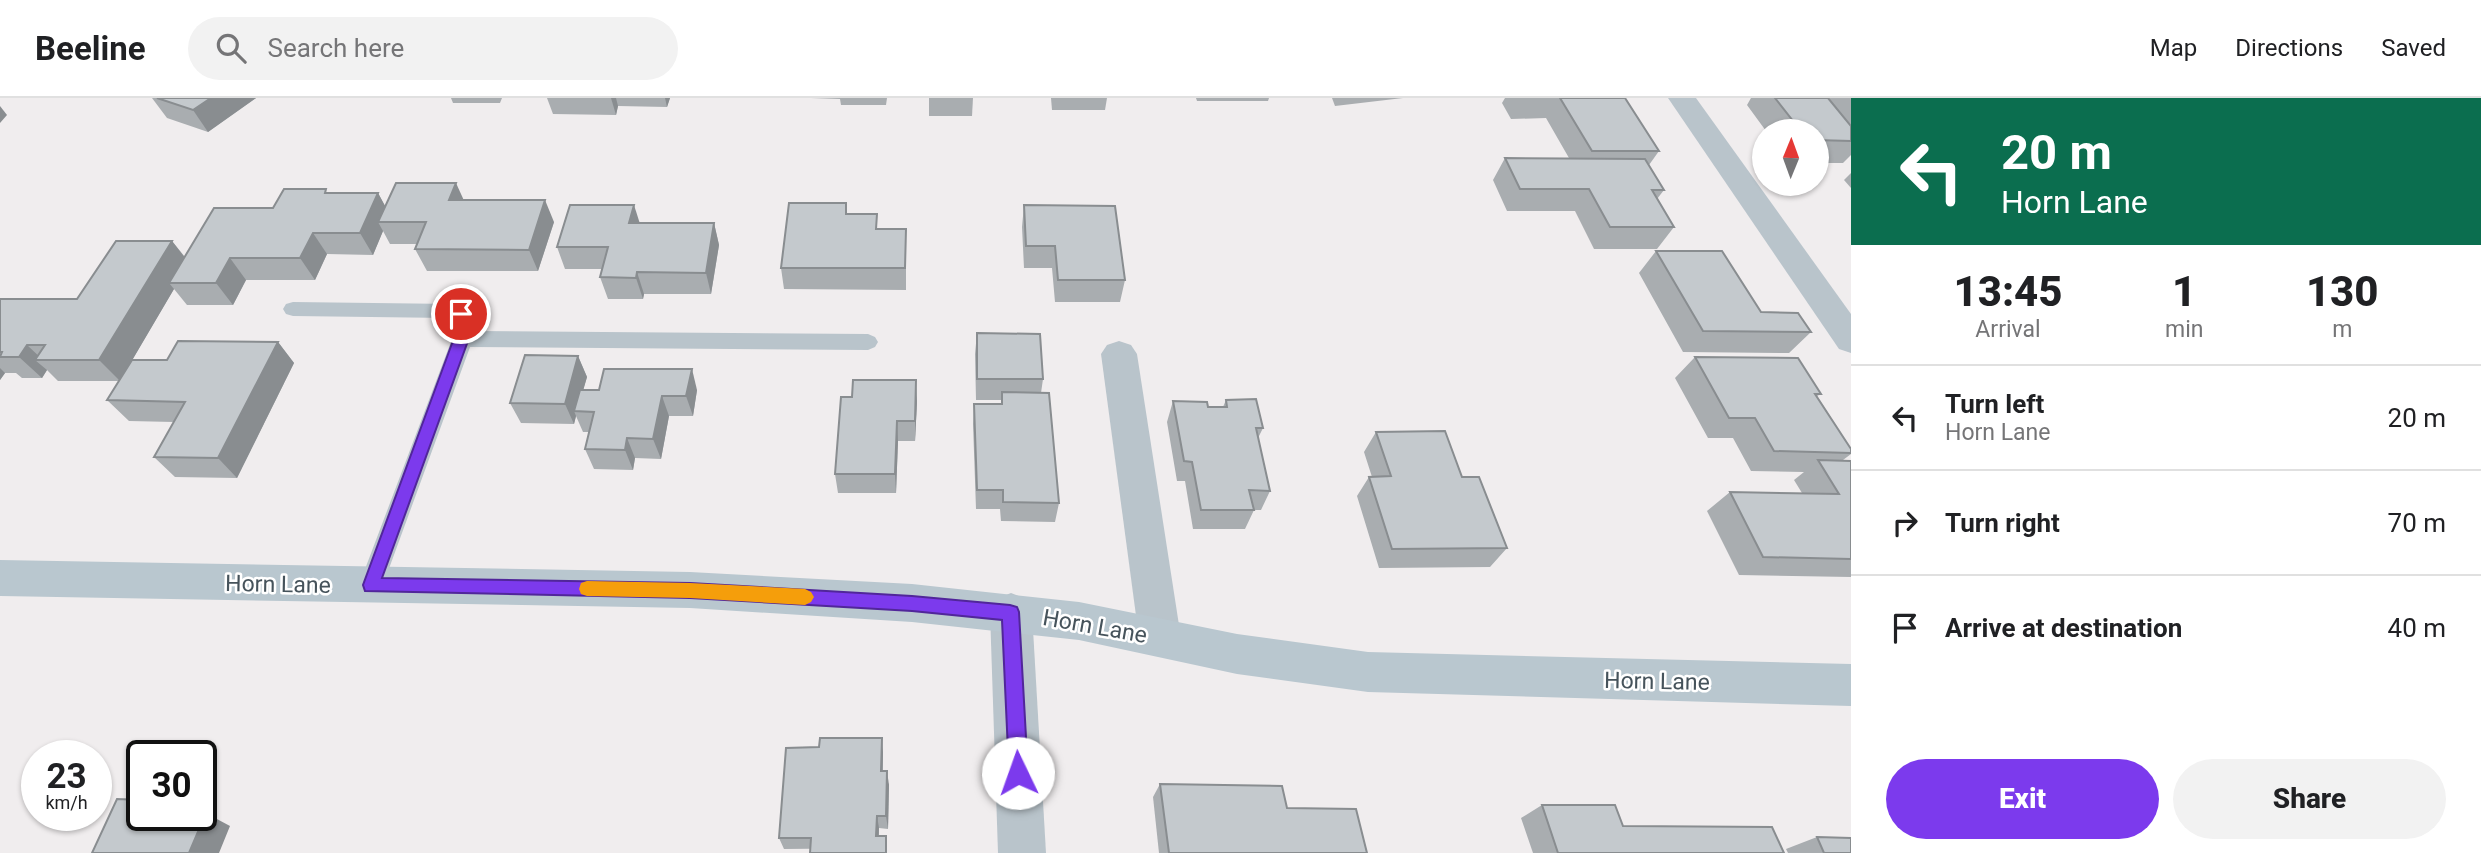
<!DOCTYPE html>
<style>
:root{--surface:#fff;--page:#f2f2f2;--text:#202124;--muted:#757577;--line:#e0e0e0;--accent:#7c3aed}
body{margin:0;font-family:Roboto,sans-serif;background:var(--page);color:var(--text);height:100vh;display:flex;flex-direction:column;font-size:26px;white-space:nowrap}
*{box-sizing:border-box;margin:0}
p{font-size:23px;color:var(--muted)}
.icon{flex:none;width:38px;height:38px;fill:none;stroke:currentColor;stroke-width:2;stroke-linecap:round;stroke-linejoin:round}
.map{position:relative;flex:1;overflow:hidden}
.drawer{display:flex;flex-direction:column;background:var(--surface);width:630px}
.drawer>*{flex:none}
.guide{background:#0b6e4f;color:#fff;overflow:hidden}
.needle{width:46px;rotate:1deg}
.buttons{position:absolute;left:1752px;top:21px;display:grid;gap:14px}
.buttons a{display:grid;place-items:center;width:77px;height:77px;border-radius:50%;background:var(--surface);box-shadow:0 2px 5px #0004;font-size:35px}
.speed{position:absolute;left:21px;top:642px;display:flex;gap:14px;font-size:35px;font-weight:700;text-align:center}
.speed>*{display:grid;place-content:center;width:91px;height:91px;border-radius:50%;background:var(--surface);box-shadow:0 2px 5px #0004;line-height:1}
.speed small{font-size:18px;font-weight:400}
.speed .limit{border:4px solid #111;border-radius:10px;background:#fff;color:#111}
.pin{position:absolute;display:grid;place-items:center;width:60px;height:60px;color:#fff;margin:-30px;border:4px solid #fff;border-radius:50%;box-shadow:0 2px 7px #0007}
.me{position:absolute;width:77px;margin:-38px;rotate:357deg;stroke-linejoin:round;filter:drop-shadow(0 0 5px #0008)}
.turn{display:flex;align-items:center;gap:24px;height:147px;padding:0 35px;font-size:32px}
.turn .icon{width:91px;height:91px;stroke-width:2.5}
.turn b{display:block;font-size:49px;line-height:60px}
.eta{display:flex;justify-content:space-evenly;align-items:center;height:119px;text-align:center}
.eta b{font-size:42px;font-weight:800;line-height:49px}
.cta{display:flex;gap:14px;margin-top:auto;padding:14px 35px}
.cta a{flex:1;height:80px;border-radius:42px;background:var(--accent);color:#fff;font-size:28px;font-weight:800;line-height:80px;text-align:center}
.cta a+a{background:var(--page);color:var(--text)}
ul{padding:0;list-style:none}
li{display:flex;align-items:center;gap:21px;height:105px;padding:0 35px;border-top:2px solid var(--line)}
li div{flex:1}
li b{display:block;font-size:26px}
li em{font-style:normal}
header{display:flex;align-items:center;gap:42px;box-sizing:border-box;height:98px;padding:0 35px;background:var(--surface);border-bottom:2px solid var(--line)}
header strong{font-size:33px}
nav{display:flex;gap:38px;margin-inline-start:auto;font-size:24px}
.search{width:490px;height:63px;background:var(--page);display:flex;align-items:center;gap:18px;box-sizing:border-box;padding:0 24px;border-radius:38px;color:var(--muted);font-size:26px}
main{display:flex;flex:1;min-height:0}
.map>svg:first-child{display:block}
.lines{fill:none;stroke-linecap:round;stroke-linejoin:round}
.lane{fill:#b9c4cb;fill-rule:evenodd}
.street{fill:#b9c4cb;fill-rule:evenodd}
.secondary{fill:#b9c7cf;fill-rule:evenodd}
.wall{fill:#a9adb0}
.shaded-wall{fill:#898d90}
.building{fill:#c4c9cd;stroke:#898d90;stroke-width:2}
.route{fill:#7c3aed;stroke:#51269a;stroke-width:2}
.slow{fill:#f59e0b}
.labels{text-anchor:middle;stroke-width:5;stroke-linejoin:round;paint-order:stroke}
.street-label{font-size:23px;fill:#46535b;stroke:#fff}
</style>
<header>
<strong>Beeline</strong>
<div class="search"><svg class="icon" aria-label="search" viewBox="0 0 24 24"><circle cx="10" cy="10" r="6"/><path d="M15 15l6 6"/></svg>Search here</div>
<nav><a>Map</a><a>Directions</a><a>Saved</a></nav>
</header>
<main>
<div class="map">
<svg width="1851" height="755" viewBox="0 0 1851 755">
<rect width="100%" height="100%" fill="#f0edee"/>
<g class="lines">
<path class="lane" d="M293 204 454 206C469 210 476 218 473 233L868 236 875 239 878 244 875 249 868 252 470 249 383 487 380 495 371 498 362 495 359 487 452 241 454 224 449 220 293 218 286 216 283 211 286 206Z"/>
<g class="street">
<polygon points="1668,0 1696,0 1851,216 1851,255 1839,251"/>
<polygon points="1119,243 1131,247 1137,256 1181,540 1175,554 1160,559 1145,554 1139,540 1101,256 1107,247"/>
<polygon points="1011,495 1026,501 1032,514 1046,755 998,755 990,514 996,501"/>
</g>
<polygon class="secondary" points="0,462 690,474 912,486 1079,504 1237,536 1368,554 1851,566 1851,608 1368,594 1237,576 1079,542 912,524 690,510 0,498"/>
</g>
<g class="wall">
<polygon points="152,0 256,0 208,34 167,20"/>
<polygon points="451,0 502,0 500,5 453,5"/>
<polygon points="547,0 670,0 667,9 618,8 616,17 553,16"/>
<polygon points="811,0 887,0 886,7 841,7 840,1"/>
<polygon points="929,0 973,0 972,18 929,18"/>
<polygon points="1051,0 1107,0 1105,12 1052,12"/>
<polygon points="1196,0 1269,0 1268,3 1197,3"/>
<polygon points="1308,0 1403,0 1335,8 1332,0"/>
<polygon points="1505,0 1625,0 1659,53 1649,67 1664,92 1657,101 1674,129 1657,151 1594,151 1575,113 1507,113 1493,82 1505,60 1569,60 1546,20 1511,21 1502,5"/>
<polygon points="1751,0 1851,0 1851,57 1843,65 1816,65 1816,33 1766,33 1747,7"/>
<polygon points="1851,75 1851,90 1844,82"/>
<polygon points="329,95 378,95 385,108 464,102 554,124 538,173 427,173 415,151 417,146 390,146 383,133 373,157 327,156 315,182 246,182 233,207 187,207 174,191 132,262 167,262 278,244 294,265 237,380 175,379 154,359 174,324 129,323 107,302 119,283 58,283 47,272 42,280 22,280 16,275 5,275 0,282 0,201 77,201 172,143 185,159 273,110"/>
<polygon points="846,105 847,116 877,116 877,131 906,153 906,192 784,191 781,170"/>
<polygon points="1024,107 1125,182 1120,204 1055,204 1052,170 1024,170 1022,129"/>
<polygon points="640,125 714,125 719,147 711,196 644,196 643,201 608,201 600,179 602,171 565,171 557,149"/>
<polygon points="1656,153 1761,214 1811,234 1789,255 1683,254 1639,175"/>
<polygon points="977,235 1043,281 1041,295 1059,405 1055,424 1001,423 1000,411 976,411 973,326 974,306 1001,306 1001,302 976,302 975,256"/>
<polygon points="578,258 587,279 583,292 697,292 693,318 669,318 661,361 635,360 633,372 594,371 585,351 589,334 583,334 576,318 574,326 521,325 510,305"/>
<polygon points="1695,259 1821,296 1817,298 1851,351 1851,356 1843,362 1851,363 1851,479 1739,477 1707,413 1730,394 1802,395 1794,382 1804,374 1751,373 1733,340 1708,340 1675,280"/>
<polygon points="1226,302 1263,330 1258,340 1270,393 1261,412 1254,412 1245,431 1193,431 1185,383 1177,383 1167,324 1173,303 1208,309 1223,309"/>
<polygon points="917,303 915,343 898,343 896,395 838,395 835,376"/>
<polygon points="1376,334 1462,379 1507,450 1490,469 1379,470 1357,398 1369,379 1372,379 1364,354"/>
<polygon points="883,654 883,673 889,687 888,731 879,730 879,738 887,750 784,751 779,740"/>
<polygon points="1160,686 1287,710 1367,755 1159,755 1153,699"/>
<polygon points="1542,707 1623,728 1784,755 1533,755 1521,720"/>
<polygon points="1817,739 1851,755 1788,755 1786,751"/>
</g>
<g class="shaded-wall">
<polygon points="211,0 256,0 208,34 193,12"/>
<polygon points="611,0 616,0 618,8 616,17"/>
<polygon points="665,0 670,0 667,9"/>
<polygon points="0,8 7,17 0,25"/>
<polygon points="456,85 466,107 449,102"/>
<polygon points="378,95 390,117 378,124 383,133 373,157 360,135"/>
<polygon points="545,102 554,124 538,173 529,152"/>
<polygon points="634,107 641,129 629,125"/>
<polygon points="714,125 719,147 711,196 706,175"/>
<polygon points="313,135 327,156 315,182 300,160"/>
<polygon points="172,143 189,165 169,185 174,191 120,283 99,262"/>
<polygon points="230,160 246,182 233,207 216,185"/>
<polygon points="637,174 644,196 643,201 636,180"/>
<polygon points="278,244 294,265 237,380 218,360"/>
<polygon points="27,247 43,262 35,262 47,272 42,280 19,259"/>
<polygon points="578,258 587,279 577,314 574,313 576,318 574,326 565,306"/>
<polygon points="0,270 5,275 0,282"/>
<polygon points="692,271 697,292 693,318 686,298"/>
<polygon points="916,282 917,303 915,343 915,323"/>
<polygon points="662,298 669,318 661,361 653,341"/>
<polygon points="897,323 898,343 896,395 895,376"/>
<polygon points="627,340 635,360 633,372 625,352"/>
<polygon points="882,640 883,654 882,687 881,673"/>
<polygon points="887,673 889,687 888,731 886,718"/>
<polygon points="201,707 217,715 215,720 230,728 219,755 189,755 201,718"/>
<polygon points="877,718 879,730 878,750 876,738"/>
</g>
<g class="building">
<polygon points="157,0 211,0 193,12"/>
<polygon points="1560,0 1625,0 1659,53 1592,53"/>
<polygon points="1775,0 1828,0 1851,28 1851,43 1816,42 1816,33 1801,33"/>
<polygon points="1505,60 1645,61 1664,92 1652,92 1674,129 1610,129 1589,91 1520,91"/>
<polygon points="396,85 456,85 449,102 545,102 529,152 415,151 426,124 378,124"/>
<polygon points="284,91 326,91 325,95 378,95 360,135 313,135 300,160 230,160 216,185 169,185 214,110 273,110"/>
<polygon points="789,105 846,105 846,116 877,116 876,131 906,131 905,170 781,170"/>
<polygon points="570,107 634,107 629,125 714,125 706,175 637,174 636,180 600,179 608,149 557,149"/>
<polygon points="1024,107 1115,108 1125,182 1058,182 1055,148 1026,148"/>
<polygon points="116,143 172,143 99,262 35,262 45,247 27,247 19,259 0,259 2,254 0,254 0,201 77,201"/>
<polygon points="1656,153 1722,153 1761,214 1798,215 1811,234 1703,233"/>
<polygon points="977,235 1040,236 1043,281 977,281"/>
<polygon points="178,243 278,244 218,360 154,359 185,304 107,302 132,262 167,262"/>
<polygon points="525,257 578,258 565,306 510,305"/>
<polygon points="1695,259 1798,260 1821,296 1815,296 1851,351 1851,355 1774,353 1755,320 1729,320"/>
<polygon points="604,271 692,271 686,298 662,298 653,341 627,340 625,352 585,351 594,314 574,313 580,292 599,292"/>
<polygon points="853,282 916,282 915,323 897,323 895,376 835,376 841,299 852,299"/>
<polygon points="1002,294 1049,295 1059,405 1003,404 1003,392 977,392 974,306 1002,306"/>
<polygon points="1256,301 1263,330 1256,330 1270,393 1249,392 1254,412 1201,412 1192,364 1184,363 1173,303 1207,304 1208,309 1227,309 1226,302"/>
<polygon points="1445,333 1462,379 1479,379 1507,450 1392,451 1369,379 1391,378 1376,334"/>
<polygon points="1818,362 1851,363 1851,461 1763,459 1730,394 1839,396"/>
<polygon points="820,640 882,640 881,673 887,673 886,718 877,718 876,738 886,738 886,755 810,755 811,740 779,740 786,650 819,649"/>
<polygon points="1160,686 1282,688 1287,710 1356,711 1367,755 1169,755"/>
<polygon points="117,701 142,702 142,718 201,718 201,715 206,715 189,755 92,755"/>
<polygon points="1542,707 1615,707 1623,728 1772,729 1784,755 1558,755"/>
<polygon points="1817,739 1851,740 1851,755 1824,755"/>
</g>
<polygon class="route" points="461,211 466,212 473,229 382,480 690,485 912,498 1010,507 1017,509 1019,514 1028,675 1025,681 1018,684 1011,681 1009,675 1002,522 912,513 690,500 365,493 363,487 458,229 454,216"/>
<polygon class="slow" points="587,483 690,485 805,491 811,494 814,499 811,504 805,507 690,500 587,498 581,496 579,491 581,485"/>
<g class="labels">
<g class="street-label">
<text transform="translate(278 486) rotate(1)" y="8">Horn Lane</text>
<text transform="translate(1095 528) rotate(10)" y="8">Horn Lane</text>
<text transform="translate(1657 583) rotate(1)" y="8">Horn Lane</text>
</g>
</g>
</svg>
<div class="buttons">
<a><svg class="needle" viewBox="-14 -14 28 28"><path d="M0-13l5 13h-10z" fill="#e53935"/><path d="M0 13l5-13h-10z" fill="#757577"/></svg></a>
</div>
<div class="speed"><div>23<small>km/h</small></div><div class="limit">30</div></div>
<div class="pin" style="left:461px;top:216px;background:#d93025"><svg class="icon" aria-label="arrive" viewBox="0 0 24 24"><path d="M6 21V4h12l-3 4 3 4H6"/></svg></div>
<svg class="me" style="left:1018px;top:675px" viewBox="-20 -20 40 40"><circle r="19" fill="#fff"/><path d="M0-13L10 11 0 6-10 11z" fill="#7c3aed"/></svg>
</div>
<section class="drawer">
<div class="guide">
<div class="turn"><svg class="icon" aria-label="left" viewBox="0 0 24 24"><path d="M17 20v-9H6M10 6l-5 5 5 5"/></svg><div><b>20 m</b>Horn Lane</div></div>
</div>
<div class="eta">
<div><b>13:45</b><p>Arrival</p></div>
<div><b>1</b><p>min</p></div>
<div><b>130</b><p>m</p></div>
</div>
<ul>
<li><svg class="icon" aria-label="left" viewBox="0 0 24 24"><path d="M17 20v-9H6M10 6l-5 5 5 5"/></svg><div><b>Turn left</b><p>Horn Lane</p></div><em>20 m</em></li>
<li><svg class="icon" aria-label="right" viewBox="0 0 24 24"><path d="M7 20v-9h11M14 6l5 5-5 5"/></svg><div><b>Turn right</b></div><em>70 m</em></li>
<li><svg class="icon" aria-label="arrive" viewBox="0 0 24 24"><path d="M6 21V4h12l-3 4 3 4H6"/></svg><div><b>Arrive at destination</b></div><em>40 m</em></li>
</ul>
<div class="cta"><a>Exit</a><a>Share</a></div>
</section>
</main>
